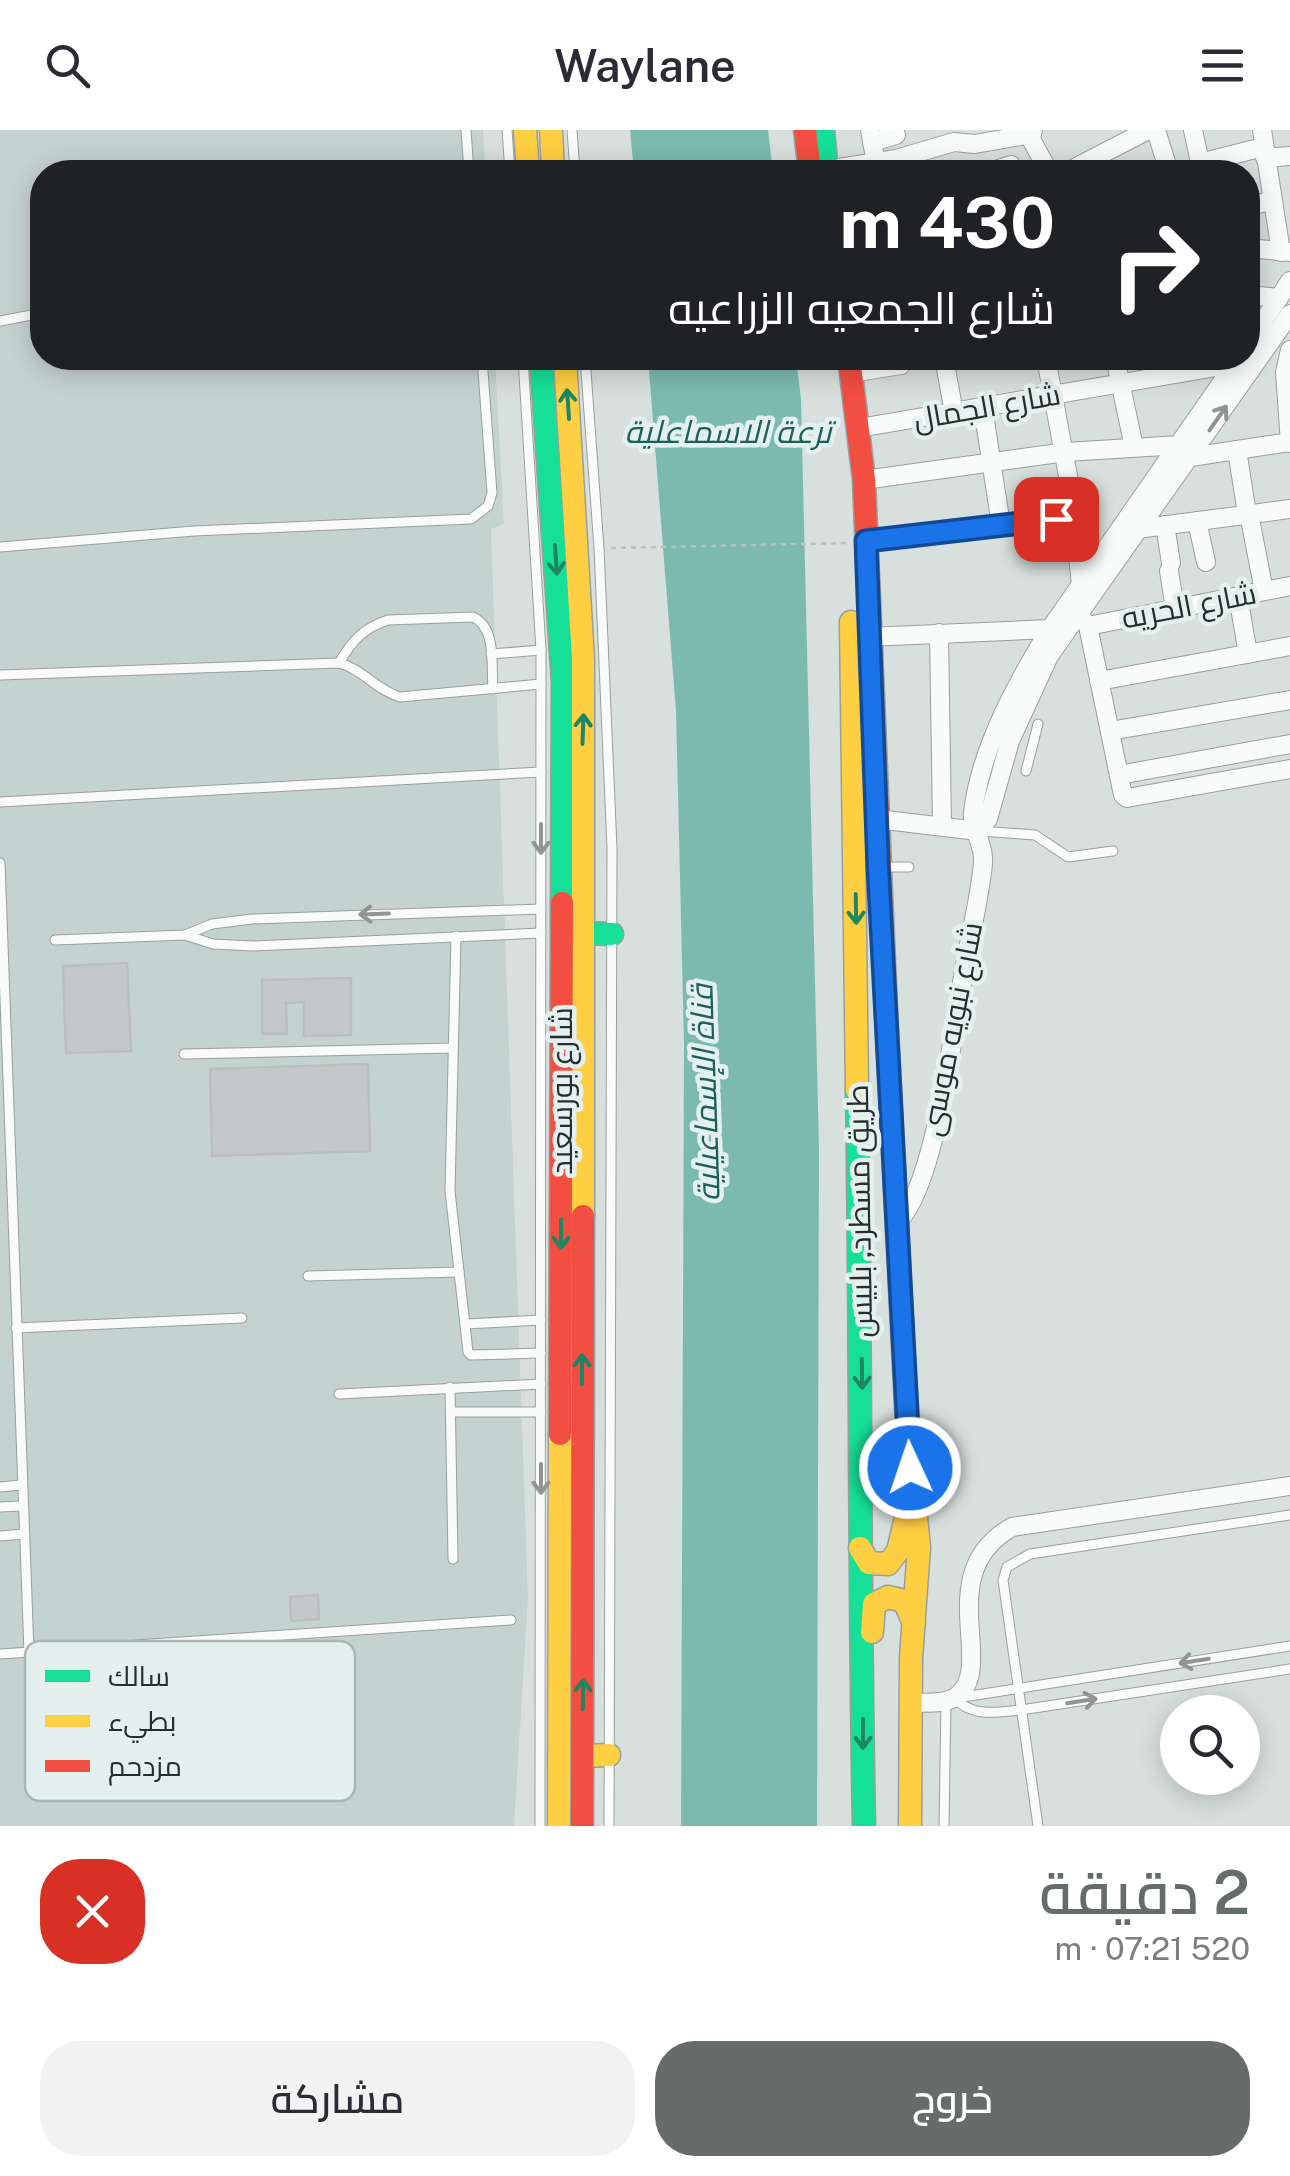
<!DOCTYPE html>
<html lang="ar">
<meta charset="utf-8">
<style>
:root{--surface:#fff;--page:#f2f2f3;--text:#2b2b33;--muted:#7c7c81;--accent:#656c6a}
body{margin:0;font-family:"Public Sans",Cairo,sans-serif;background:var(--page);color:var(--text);direction:rtl;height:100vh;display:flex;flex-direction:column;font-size:38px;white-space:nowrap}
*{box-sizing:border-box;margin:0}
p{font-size:32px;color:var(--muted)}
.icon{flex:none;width:55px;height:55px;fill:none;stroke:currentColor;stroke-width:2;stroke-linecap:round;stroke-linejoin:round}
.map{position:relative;height:1696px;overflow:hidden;direction:ltr}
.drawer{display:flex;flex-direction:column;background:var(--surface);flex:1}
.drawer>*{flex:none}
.hud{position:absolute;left:30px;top:30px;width:1230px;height:210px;border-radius:40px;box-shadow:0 5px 25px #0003;direction:rtl;background:#202124;color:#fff;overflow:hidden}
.tools{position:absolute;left:1160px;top:1565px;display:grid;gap:20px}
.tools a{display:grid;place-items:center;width:100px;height:100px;border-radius:50%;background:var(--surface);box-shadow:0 5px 25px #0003;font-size:50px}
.pin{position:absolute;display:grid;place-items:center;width:85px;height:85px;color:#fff;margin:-42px;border-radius:20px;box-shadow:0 5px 15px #0006}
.me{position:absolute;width:110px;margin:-55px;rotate:357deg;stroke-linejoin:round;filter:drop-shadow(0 0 8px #0008)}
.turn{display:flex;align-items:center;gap:35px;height:210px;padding:0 40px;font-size:45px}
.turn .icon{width:130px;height:130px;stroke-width:2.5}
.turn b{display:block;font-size:70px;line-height:85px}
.round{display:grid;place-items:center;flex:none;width:105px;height:105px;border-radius:40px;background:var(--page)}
.head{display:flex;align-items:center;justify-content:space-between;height:170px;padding:0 40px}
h1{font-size:60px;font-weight:600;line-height:75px;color:var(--accent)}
.primary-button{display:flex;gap:20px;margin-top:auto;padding:20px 40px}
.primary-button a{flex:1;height:115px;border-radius:40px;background:var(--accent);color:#fff;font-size:40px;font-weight:600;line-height:115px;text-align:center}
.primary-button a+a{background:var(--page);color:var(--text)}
header{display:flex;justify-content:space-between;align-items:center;height:130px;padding:0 40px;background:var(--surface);font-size:45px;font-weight:600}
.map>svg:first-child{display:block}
.built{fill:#c5d3d0}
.water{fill:#7cbab0}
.building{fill:#c2c8c7;stroke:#b9bfbe;stroke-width:2.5}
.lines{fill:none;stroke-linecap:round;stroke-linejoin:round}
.lane-casing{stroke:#999f9d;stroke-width:11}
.street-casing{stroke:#999f9d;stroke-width:20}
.fast-casing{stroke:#999f9d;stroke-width:25}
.slow-casing{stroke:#999f9d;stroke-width:25}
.jam-casing{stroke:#999f9d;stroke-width:25}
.path{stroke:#bcc0bf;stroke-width:2.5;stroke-dasharray:5 5;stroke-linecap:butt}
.lane{stroke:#f9fafa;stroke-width:9}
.street{stroke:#f9fafa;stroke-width:18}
.fast{stroke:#16e098;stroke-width:22}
.slow{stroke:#ffcf43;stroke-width:22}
.jam{stroke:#f24e42;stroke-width:22}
.oneway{stroke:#1e8662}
.oneway2{stroke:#909493}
.route-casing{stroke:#114b97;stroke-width:25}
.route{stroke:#1a73e8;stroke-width:18}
.labels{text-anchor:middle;stroke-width:9;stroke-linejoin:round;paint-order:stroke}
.street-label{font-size:30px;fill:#272d2c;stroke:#e3f0ee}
.water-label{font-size:32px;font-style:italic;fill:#1c6157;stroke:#e3f0ee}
.key{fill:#e3f0ee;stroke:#abb6b4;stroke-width:2.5}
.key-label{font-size:28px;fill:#272d2c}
</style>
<header><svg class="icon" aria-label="menu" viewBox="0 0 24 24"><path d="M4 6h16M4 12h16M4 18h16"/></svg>Waylane<svg class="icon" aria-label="search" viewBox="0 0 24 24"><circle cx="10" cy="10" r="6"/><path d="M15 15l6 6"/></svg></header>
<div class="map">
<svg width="1290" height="1696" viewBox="0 0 1290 1696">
<rect width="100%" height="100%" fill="#d8e0de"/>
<polygon class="built" points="0,0 483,0 485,42 42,42 42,228 495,228 504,394 491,399 528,1468 514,1696 0,1696"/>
<g class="water">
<polygon points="630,0 768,0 773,42 634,42"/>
<polygon points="648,228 796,228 801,269 819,1019 817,1696 681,1696 684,914 676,581"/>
</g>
<g class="building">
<polygon points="127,833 131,921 66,923 63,836"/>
<polygon points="351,848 351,905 304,906 304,872 286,873 287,904 262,904 262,850"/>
<polygon points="368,934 370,1021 212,1026 210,939"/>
<polygon points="318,1465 319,1489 291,1491 290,1467"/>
</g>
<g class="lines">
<g class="lane-casing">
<g id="lane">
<polyline points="466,0 469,42"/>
<polyline points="507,0 510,42"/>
<polyline points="572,0 575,42"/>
<polyline points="0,191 42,183"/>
<polyline points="523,228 541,520 540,1696"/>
<polyline points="585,228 599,418 612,718 609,1696"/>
<polyline points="0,417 194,401 471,389 488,376 492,363 482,228"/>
<polyline points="491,524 541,520"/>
<path d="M339 533C352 511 363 498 388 490L473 487C497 498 491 535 493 559"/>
<path d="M0 545 339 533C363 539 376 560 400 567L541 554"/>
<polyline points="1026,641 1038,594"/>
<polyline points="0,672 541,642"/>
<polyline points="980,701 1035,705 1068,727 1113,721"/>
<polyline points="0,733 29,1522"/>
<polyline points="881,737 909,737"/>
<polyline points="185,805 212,794 252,789 541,779"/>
<polyline points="456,806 450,1061 468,1222 471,1225 541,1223"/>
<polyline points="55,810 185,805 213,814 253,816 541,803"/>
<polyline points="184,924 453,918"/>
<polyline points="308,1146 459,1142"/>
<polyline points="465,1194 541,1190"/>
<polyline points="16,1198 242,1188"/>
<polyline points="450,1257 453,1429"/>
<polyline points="339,1264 541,1254"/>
<polyline points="451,1282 541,1282"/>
<polyline points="0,1357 21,1355"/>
<polyline points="0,1377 22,1376"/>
<polyline points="0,1406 23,1404"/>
<polyline points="0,1524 511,1490"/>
<path d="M955 1568C972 1588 997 1582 1021 1580L1290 1539"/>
<polyline points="957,1568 1290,1516"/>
<polyline points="944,1696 946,1571"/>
<polyline points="1038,1696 1003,1450 1007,1437 1030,1424 1290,1385"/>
</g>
</g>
<g class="street-casing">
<g id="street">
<polyline points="870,0 876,33"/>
<polyline points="1156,0 1169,42"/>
<polyline points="1193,0 1202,42"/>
<polyline points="1262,0 1281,122"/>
<polyline points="1032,11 1049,42"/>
<polyline points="872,12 896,5"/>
<polyline points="1265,28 1290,26"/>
<polyline points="1200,33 1263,17"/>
<polyline points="827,40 896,29 954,12 975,14 1032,4 1033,0"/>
<polyline points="989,42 1011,35"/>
<polyline points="1067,42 1148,0"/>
<polyline points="1248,76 1272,71"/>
<polyline points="1248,118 1290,122"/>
<polyline points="1248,165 1279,168"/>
<polyline points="1248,214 1290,151"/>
<polyline points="1290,220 1285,242 1290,313"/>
<polyline points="944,228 954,283"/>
<polyline points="1046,228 1074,378 1071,389 1066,393"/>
<polyline points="1115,228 1134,317"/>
<polyline points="851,243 901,235 905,228"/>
<polyline points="983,278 1001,395"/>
<polyline points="859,298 1234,234"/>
<polyline points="1237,320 1247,384"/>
<polyline points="1191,327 1290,312"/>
<polyline points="864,350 1066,322 1180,315"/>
<polyline points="1249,384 1264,461"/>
<polyline points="1197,391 1206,432"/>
<polyline points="1165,395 1171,433"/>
<polyline points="1137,399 1290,379"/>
<path d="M866 411 1056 389C1080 400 1078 432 1081 455"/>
<polyline points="1169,441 1175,479"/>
<polyline points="1238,466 1248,524"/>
<polyline points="1078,484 1088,496 1123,665 1127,668 1290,639"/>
<polyline points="1088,496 1290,456"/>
<polyline points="939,503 942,696"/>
<polyline points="868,507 1050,499"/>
<polyline points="1099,551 1290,516"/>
<polyline points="1110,601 1290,570"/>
<polyline points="1119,645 1290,614"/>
<polyline points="877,689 978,701"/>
<polyline points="978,701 988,689 1010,611 1049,526 1290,184"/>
<path d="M899 1090C935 1055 953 901 963 847 969 810 979 772 983 734 985 715 971 699 973 682 981 617 1017 553 1050 499L1239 228"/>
<path d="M910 1573C924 1572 945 1575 957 1566 997 1536 931 1443 1012 1397L1290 1356"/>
</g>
</g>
<g class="fast-casing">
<g id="fast">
<polyline points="823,0 827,42"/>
<polyline points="541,228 563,552 562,773"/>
<polyline points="581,803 612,804"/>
<path d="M857 960C861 1205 859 1451 864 1696"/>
</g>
</g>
<g class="slow-casing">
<g id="slow">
<polyline points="525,0 528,42"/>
<polyline points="551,0 553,42"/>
<polyline points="565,228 583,529 583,1086"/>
<polyline points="851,492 857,960"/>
<polyline points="886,882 907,1295 919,1417 911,1528 910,1696"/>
<polyline points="860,1418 869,1433 888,1434 898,1421 907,1383"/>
<polyline points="872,1502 874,1474 888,1467 904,1471 914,1493"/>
<polyline points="582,1626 609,1625"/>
<polyline points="559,1696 560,1304"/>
</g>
</g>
<g class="jam-casing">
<g id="jam">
<polyline points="805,0 810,42"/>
<polyline points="849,228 864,350 886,882"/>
<polyline points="560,1304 562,773"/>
<polyline points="582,1696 583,1086"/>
</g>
</g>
<polyline class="path" points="611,418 848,413"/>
<use href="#lane" class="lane"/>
<use href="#street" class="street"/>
<use href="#fast" class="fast"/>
<use href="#slow" class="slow"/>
<use href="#jam" class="jam"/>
</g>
<defs><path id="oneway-shaft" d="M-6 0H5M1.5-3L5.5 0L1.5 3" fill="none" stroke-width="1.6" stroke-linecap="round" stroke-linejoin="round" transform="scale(2.5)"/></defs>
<g class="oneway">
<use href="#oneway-shaft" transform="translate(568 274) rotate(-94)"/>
<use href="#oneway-shaft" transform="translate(556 430) rotate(86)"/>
<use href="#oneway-shaft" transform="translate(583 599) rotate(-88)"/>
<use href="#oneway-shaft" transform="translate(856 779) rotate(89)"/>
<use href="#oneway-shaft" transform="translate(561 1104) rotate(90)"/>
<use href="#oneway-shaft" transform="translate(582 1239) rotate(-90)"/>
<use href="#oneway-shaft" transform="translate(862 1244) rotate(89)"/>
<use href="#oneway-shaft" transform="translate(583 1564) rotate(-89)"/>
<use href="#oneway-shaft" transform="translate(863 1604) rotate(90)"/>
</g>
<g class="oneway2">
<use href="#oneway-shaft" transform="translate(1218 288) rotate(-55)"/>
<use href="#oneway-shaft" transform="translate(541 709) rotate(90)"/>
<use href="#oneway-shaft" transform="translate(374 784) rotate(178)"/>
<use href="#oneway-shaft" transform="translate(541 1349) rotate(90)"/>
<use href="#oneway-shaft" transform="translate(1194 1531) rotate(171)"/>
<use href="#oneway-shaft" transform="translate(1082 1571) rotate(-9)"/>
</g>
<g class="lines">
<g class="route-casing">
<polyline id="route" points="910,1338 878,737 866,411 1056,389"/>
</g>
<use href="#route" class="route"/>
</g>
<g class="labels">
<g class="street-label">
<text transform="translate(987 277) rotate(-10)" y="10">شارع الجمال</text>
<text transform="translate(1189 476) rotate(-11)" y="10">شارع الحريه</text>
<text transform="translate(952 899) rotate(-79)" y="10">شارع نبويه موسى</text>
<text transform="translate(562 961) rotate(-90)" y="10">شارع بورسعيد</text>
<text transform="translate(860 1081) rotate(-91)" y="10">طريق مسطرد, بلبيس</text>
</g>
<g class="water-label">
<text x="728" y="313">ترعة الاسماعلية</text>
<text transform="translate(705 963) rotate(-92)" y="11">قناة الإسماعيلية</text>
</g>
</g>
<rect x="25" y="1511" width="330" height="160" rx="15" class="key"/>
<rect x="45" y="1540" width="45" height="12" fill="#16e098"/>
<rect x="45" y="1585" width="45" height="12" fill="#ffcf43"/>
<rect x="45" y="1630" width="45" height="12" fill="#f24e42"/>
<g class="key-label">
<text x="108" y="1556">سالك</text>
<text x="108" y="1601">بطيء</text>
<text x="108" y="1646">مزدحم</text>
</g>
</svg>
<div class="tools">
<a><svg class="icon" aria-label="search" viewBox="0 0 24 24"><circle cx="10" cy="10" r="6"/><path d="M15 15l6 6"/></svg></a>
</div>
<div class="pin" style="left:1056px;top:389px;background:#d93025"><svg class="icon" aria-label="arrive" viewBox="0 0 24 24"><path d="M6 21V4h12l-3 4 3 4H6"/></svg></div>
<svg class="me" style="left:910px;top:1338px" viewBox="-20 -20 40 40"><circle r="17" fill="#1a73e8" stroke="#fff" stroke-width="3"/><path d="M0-11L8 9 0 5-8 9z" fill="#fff"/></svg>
<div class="hud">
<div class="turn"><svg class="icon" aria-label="right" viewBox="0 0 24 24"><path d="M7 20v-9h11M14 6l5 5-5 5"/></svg><div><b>430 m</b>شارع الجمعيه الزراعيه</div></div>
</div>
</div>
<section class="drawer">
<div class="head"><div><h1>2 دقيقة</h1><p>520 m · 07:21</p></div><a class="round" style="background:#d93025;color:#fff"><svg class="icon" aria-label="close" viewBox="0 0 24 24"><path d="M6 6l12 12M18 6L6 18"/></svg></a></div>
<div class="primary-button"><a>خروج</a><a>مشاركة</a></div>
</section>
